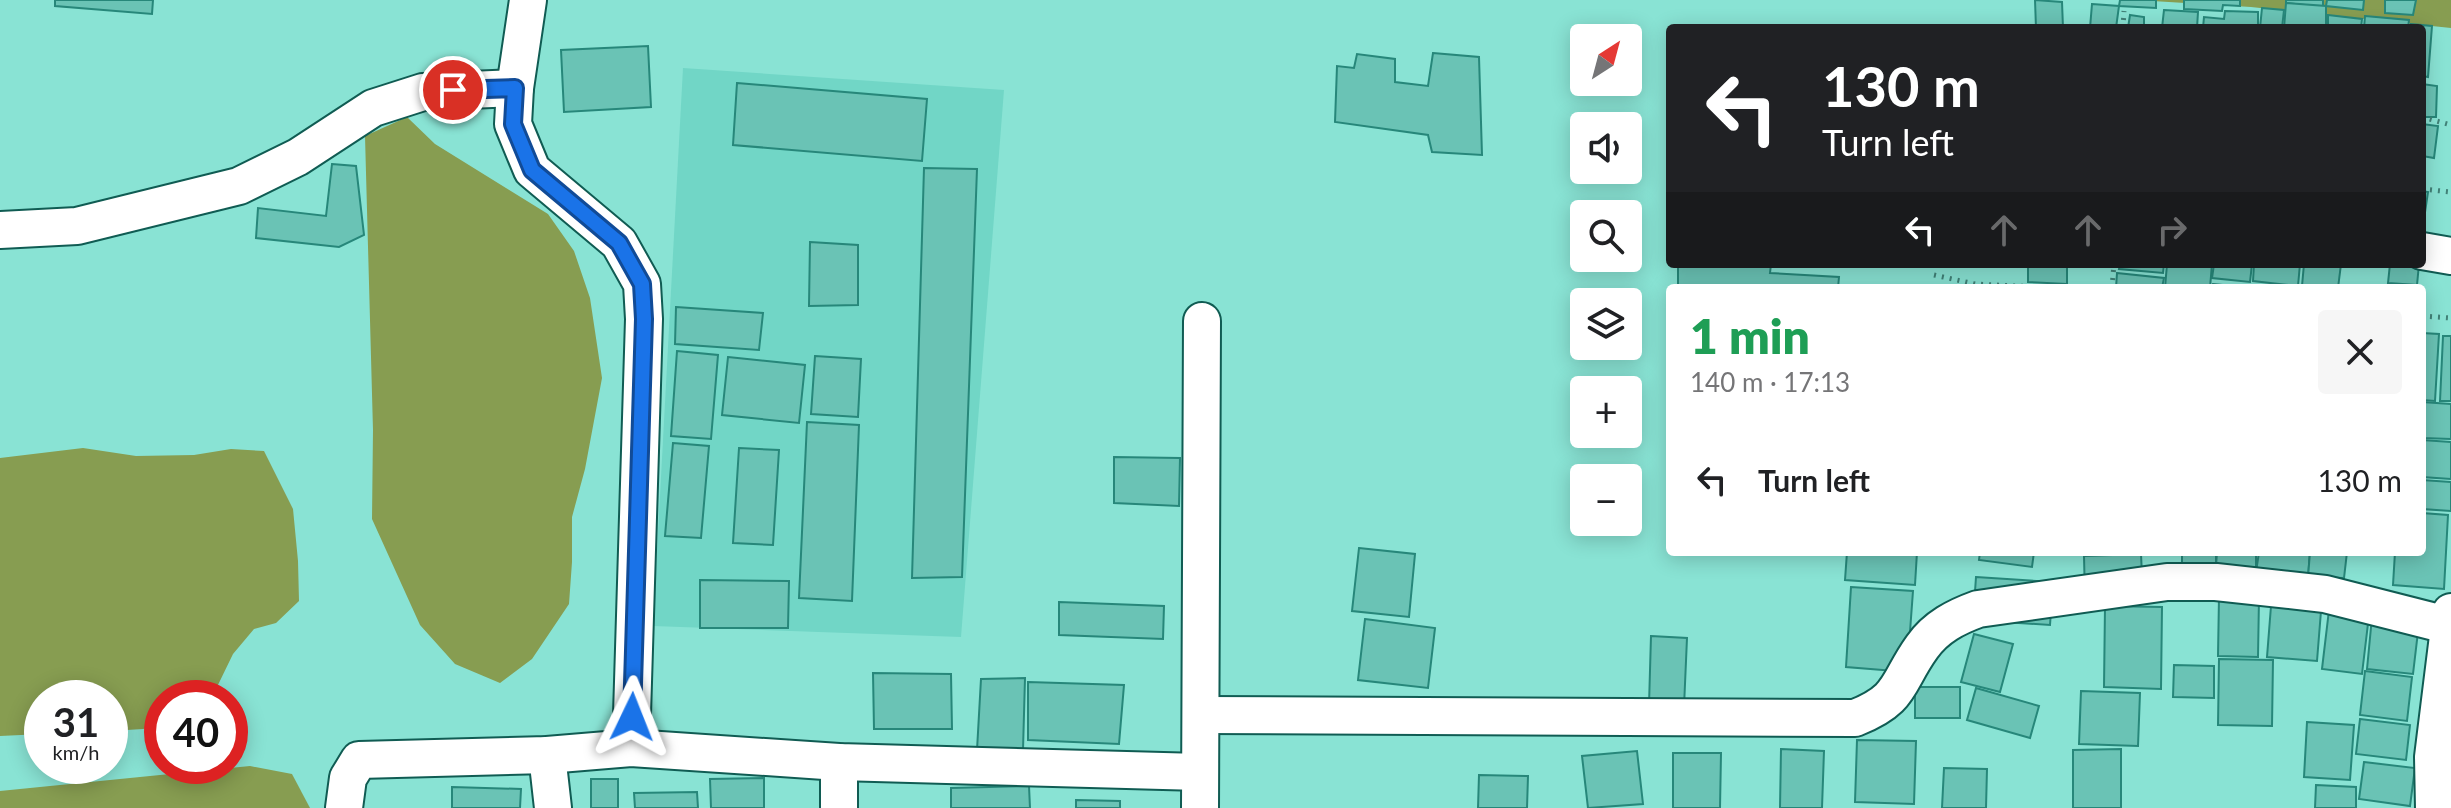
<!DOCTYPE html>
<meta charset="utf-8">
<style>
:root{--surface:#fff;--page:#f6f6f6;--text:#202124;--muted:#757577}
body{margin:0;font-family:Lato,sans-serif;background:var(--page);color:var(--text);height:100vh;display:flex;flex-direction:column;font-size:30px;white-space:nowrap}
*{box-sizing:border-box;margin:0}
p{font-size:26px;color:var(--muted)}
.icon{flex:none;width:44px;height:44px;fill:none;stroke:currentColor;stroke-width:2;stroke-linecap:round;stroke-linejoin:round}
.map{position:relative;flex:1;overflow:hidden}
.side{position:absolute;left:1666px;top:284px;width:760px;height:272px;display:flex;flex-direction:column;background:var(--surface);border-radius:8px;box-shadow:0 4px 20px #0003}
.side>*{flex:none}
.hud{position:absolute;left:1666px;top:24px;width:760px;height:244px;border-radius:8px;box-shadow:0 4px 20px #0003;background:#202124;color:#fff;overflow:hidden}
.needle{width:52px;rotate:36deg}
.tools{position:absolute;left:1570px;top:24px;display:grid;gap:16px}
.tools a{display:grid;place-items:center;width:72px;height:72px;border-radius:8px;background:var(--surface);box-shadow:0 4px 20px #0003;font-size:40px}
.speed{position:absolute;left:24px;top:680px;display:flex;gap:16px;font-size:40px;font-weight:700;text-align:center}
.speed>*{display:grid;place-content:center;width:104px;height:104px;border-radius:50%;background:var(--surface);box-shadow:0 4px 20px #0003;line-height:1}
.speed small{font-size:20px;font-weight:400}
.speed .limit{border:12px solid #d22;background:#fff;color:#111}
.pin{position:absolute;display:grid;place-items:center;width:68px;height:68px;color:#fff;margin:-34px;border:4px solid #fff;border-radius:50%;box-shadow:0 2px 8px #0007}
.me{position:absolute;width:88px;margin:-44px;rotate:2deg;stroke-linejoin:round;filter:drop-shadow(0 0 6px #0008)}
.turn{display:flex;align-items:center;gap:28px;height:168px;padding:0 24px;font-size:36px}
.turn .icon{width:104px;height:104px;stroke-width:2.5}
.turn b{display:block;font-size:56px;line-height:68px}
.lanes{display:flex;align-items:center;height:76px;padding:0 24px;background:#0003;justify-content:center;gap:40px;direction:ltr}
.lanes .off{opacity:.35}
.round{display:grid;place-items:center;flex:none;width:84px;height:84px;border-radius:8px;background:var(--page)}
.summary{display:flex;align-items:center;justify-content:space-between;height:136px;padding:0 24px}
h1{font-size:48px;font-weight:800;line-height:60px;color:#1e9e55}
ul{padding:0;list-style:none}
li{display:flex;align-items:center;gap:24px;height:120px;padding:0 24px}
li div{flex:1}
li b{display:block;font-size:30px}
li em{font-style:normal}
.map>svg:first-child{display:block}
.built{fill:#71d6c6}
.water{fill:#879d51}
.building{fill:#6ac3b5;stroke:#27877a;stroke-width:2}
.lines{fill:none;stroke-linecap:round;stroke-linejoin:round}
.minor-casing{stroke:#105c53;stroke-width:40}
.path{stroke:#418177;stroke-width:5;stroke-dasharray:2 6;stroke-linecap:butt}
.minor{stroke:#fff;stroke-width:36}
.route-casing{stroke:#114b97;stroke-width:20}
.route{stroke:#1a73e8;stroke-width:14}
</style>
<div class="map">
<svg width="2451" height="808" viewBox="0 0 2451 808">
<rect width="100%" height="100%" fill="#89e3d4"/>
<polygon class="built" points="683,68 1004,90 961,637 653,626"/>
<g class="water">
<polygon points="2136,0 2451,0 2451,28 2251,7"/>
<polygon points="407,117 435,144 548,214 574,251 590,298 602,378 585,469 572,517 572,562 569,604 532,659 500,683 455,664 420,625 372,519 373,430 365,136"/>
<polygon points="83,448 136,456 194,455 231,449 264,451 293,509 298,561 299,601 276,623 254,629 233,654 216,689 207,698 162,698 162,725 143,729 110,731 110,698 42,698 42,734 0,736 0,458"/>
<polygon points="250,766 292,774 310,808 0,808 0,791"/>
</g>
<g class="building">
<polygon points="55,0 153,0 152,14 55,6"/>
<polygon points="2035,0 2062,2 2063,28 2036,28"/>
<polygon points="2120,0 2156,0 2156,8 2119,6"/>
<polygon points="2184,0 2240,0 2240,6 2223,5 2222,11 2184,9"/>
<polygon points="2286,0 2323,0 2323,7 2286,3"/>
<polygon points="2327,0 2364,0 2363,10 2326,6"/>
<polygon points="2385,0 2416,0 2413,15 2385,13"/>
<polygon points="2286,3 2326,6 2326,28 2284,28"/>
<polygon points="2092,4 2119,6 2116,28 2090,28"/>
<polygon points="2262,8 2284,10 2282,28 2260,28"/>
<polygon points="2164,10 2198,12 2197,28 2162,28"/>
<polygon points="2225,11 2258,12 2258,28 2203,28 2204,17 2224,19"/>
<polygon points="2130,15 2144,17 2144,28 2128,28"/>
<polygon points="2328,15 2362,19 2361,28 2328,28"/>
<polygon points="2365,16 2409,20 2408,28 2364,28"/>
<polygon points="2411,24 2432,26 2428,77 2422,76 2422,28 2411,28"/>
<polygon points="648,46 651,107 564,112 561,50"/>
<polygon points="1433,53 1479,57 1482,155 1432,152 1428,135 1335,122 1337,66 1354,68 1357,54 1395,59 1395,82 1428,86"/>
<polygon points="737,83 927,99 922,161 733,145"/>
<polygon points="2422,84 2437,86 2436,117 2422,117"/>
<polygon points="2422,124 2438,126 2434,158 2422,156"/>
<polygon points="332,164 356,166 364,235 339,247 256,238 258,208 326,216"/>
<polygon points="924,168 977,169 962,577 912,578"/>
<polygon points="2422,191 2428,192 2424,219 2422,219"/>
<polygon points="810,242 858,245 858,305 809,306"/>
<polygon points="1678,264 1771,264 1770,273 1839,277 1838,288 1678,288"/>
<polygon points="2028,264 2067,264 2067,284 2028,282"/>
<polygon points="2120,264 2164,264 2163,273 2119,269"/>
<polygon points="2167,264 2212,264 2210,288 2165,288"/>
<polygon points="2214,264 2252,264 2250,282 2212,278"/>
<polygon points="2254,264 2300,264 2298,286 2253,281"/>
<polygon points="2304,264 2341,264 2338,288 2302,286"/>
<polygon points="2390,264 2419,264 2417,285 2388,283"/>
<polygon points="2117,273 2164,278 2162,288 2116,288"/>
<polygon points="2213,284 2252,288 2212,288"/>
<polygon points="676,307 763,313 759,350 675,344"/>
<polygon points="2422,333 2439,334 2435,401 2422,400"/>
<polygon points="2443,336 2451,336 2451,401 2440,401"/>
<polygon points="677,351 718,355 711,439 671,436"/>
<polygon points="815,356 861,359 858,417 811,414"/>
<polygon points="728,357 805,365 799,423 722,415"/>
<polygon points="2422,402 2451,404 2451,439 2422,438"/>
<polygon points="807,422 859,425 852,601 799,598"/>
<polygon points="2422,440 2451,442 2451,479 2422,477"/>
<polygon points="673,443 709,446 701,538 665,536"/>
<polygon points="739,448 779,450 773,545 733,543"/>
<polygon points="1114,457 1180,458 1179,506 1114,503"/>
<polygon points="2422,480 2451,482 2451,511 2422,509"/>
<polygon points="2422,513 2448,515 2444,589 2393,585 2395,552 2422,552"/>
<polygon points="1359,548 1415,554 1409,617 1352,611"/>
<polygon points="1847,552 1917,552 1915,585 1845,580"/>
<polygon points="1980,552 2034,552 2032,567 1979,560"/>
<polygon points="2182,552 2216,552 2216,566 2182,567"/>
<polygon points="2217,552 2256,552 2256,572 2216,566"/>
<polygon points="2259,552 2310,552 2308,577 2256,572"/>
<polygon points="2310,552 2347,552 2344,578 2308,577"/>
<polygon points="2141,554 2143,597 2085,599 2084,556"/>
<polygon points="1976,577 2053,582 2050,625 1973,620"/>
<polygon points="700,580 789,581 788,628 700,628"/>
<polygon points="1851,587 1913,591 1907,672 1846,667"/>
<polygon points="2219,597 2259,598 2258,657 2218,656"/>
<polygon points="1059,602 1164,606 1163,639 1059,635"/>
<polygon points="2105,606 2162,607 2161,689 2104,687"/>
<polygon points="2271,606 2321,611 2317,661 2267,657"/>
<polygon points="2329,610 2369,615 2362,674 2322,669"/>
<polygon points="2372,617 2419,623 2413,674 2367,669"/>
<polygon points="1365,619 1435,628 1428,688 1358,680"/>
<polygon points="1974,634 2013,644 2000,692 1961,682"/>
<polygon points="1651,636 1687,638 1684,707 1649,705"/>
<polygon points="2219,659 2273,660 2272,726 2218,725"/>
<polygon points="2174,665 2214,666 2214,698 2173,697"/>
<polygon points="2365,671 2412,677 2407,721 2360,715"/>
<polygon points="873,673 951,674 952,729 874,729"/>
<polygon points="1025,678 1023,750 977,750 981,679"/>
<polygon points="1028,682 1124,685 1119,744 1028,740"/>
<rect x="1915" y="687" width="45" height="31"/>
<polygon points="1976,688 2039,706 2030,738 1967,720"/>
<polygon points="2081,691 2140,693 2138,746 2079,744"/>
<polygon points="2360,719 2410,725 2406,760 2356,754"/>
<polygon points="2307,722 2354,725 2350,780 2304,777"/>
<polygon points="1857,740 1916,741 1914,804 1855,802"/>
<polygon points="1781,749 1824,751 1822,808 1780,808"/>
<polygon points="2121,749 2121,808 2073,808 2073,750"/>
<polygon points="1637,751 1643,804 1588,808 1582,756"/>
<polygon points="1673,753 1721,753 1720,808 1673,808"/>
<polygon points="2364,762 2415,768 2410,806 2359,799"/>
<polygon points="1944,768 1987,769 1986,808 1942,808"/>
<polygon points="1479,775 1528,776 1527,808 1478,808"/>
<polygon points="764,778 764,808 711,808 710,779"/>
<rect x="591" y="779" width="27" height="29"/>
<polygon points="2316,785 2356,787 2356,808 2315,808"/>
<polygon points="1029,786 1030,808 951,808 951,788"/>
<polygon points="452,787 521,789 520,808 452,808"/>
<polygon points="697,792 698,808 635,808 634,793"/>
<polygon points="1076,800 1120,801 1120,808 1076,808"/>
</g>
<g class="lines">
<g class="minor-casing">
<g id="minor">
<polyline points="528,0 515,88 513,124 532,170 619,243 642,284 644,319 631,748"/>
<polyline points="0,230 77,226 239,186 298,157 373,108 423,92 515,88"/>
<polyline points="2422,251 2451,256"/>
<path d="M1201 715 1855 718C1903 699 1896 683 1922 647 1936 627 1956 617 1978 609L2167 582H2216L2325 594 2451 626"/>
<polyline points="547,755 553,808"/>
<polyline points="839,762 839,808"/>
<polyline points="344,808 348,778 359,760 547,755 631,748 839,762 1200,772"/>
<polyline points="1200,808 1202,321"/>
<polyline points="2434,808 2433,757 2451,612"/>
</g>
</g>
<g class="path">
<polyline points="2123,28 2124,11"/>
<polyline points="2422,117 2451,125"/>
<polyline points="2422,189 2451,192"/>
<polyline points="1934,275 1975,284 2056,288"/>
<polyline points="2112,288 2114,264"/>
<polyline points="2422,316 2451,318"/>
</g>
<use href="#minor" class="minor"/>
</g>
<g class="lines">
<g class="route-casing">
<polyline id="route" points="453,90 515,88 513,124 532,170 619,243 642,284 644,319 632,717"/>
</g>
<use href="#route" class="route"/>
</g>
</svg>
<div class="tools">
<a><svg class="needle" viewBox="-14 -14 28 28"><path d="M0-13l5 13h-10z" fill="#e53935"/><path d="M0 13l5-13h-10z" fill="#757577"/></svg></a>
<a><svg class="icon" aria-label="sound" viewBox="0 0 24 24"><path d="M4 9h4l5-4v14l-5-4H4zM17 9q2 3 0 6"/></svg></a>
<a><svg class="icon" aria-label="search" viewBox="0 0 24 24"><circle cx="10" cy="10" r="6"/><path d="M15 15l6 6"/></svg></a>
<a><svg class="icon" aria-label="layers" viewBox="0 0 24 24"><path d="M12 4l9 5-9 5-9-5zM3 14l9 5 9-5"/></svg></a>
<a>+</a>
<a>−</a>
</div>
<div class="speed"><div>31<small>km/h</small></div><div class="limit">40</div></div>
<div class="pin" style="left:453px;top:90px;background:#d93025"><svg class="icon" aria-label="arrive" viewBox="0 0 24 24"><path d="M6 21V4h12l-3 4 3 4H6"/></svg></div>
<svg class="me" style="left:632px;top:717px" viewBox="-20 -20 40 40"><path d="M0-17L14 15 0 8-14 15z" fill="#1a73e8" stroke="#fff" stroke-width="4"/></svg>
<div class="hud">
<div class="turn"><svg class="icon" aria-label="left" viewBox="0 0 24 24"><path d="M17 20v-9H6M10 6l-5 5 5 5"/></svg><div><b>130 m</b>Turn left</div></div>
<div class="lanes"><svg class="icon" aria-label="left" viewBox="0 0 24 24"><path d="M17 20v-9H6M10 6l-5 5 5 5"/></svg><svg class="icon off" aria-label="ahead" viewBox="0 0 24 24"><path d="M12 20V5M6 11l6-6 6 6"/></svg><svg class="icon off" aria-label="ahead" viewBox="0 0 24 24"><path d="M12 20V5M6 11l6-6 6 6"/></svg><svg class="icon off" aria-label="right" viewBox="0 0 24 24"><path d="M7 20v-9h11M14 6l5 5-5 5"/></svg></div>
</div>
<section class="side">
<div class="summary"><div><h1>1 min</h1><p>140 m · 17:13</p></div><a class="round"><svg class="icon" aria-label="close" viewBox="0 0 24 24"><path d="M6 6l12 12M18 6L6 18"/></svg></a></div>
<ul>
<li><svg class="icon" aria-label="left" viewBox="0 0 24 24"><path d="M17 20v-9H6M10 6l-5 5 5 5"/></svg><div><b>Turn left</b></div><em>130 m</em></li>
</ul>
</section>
</div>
